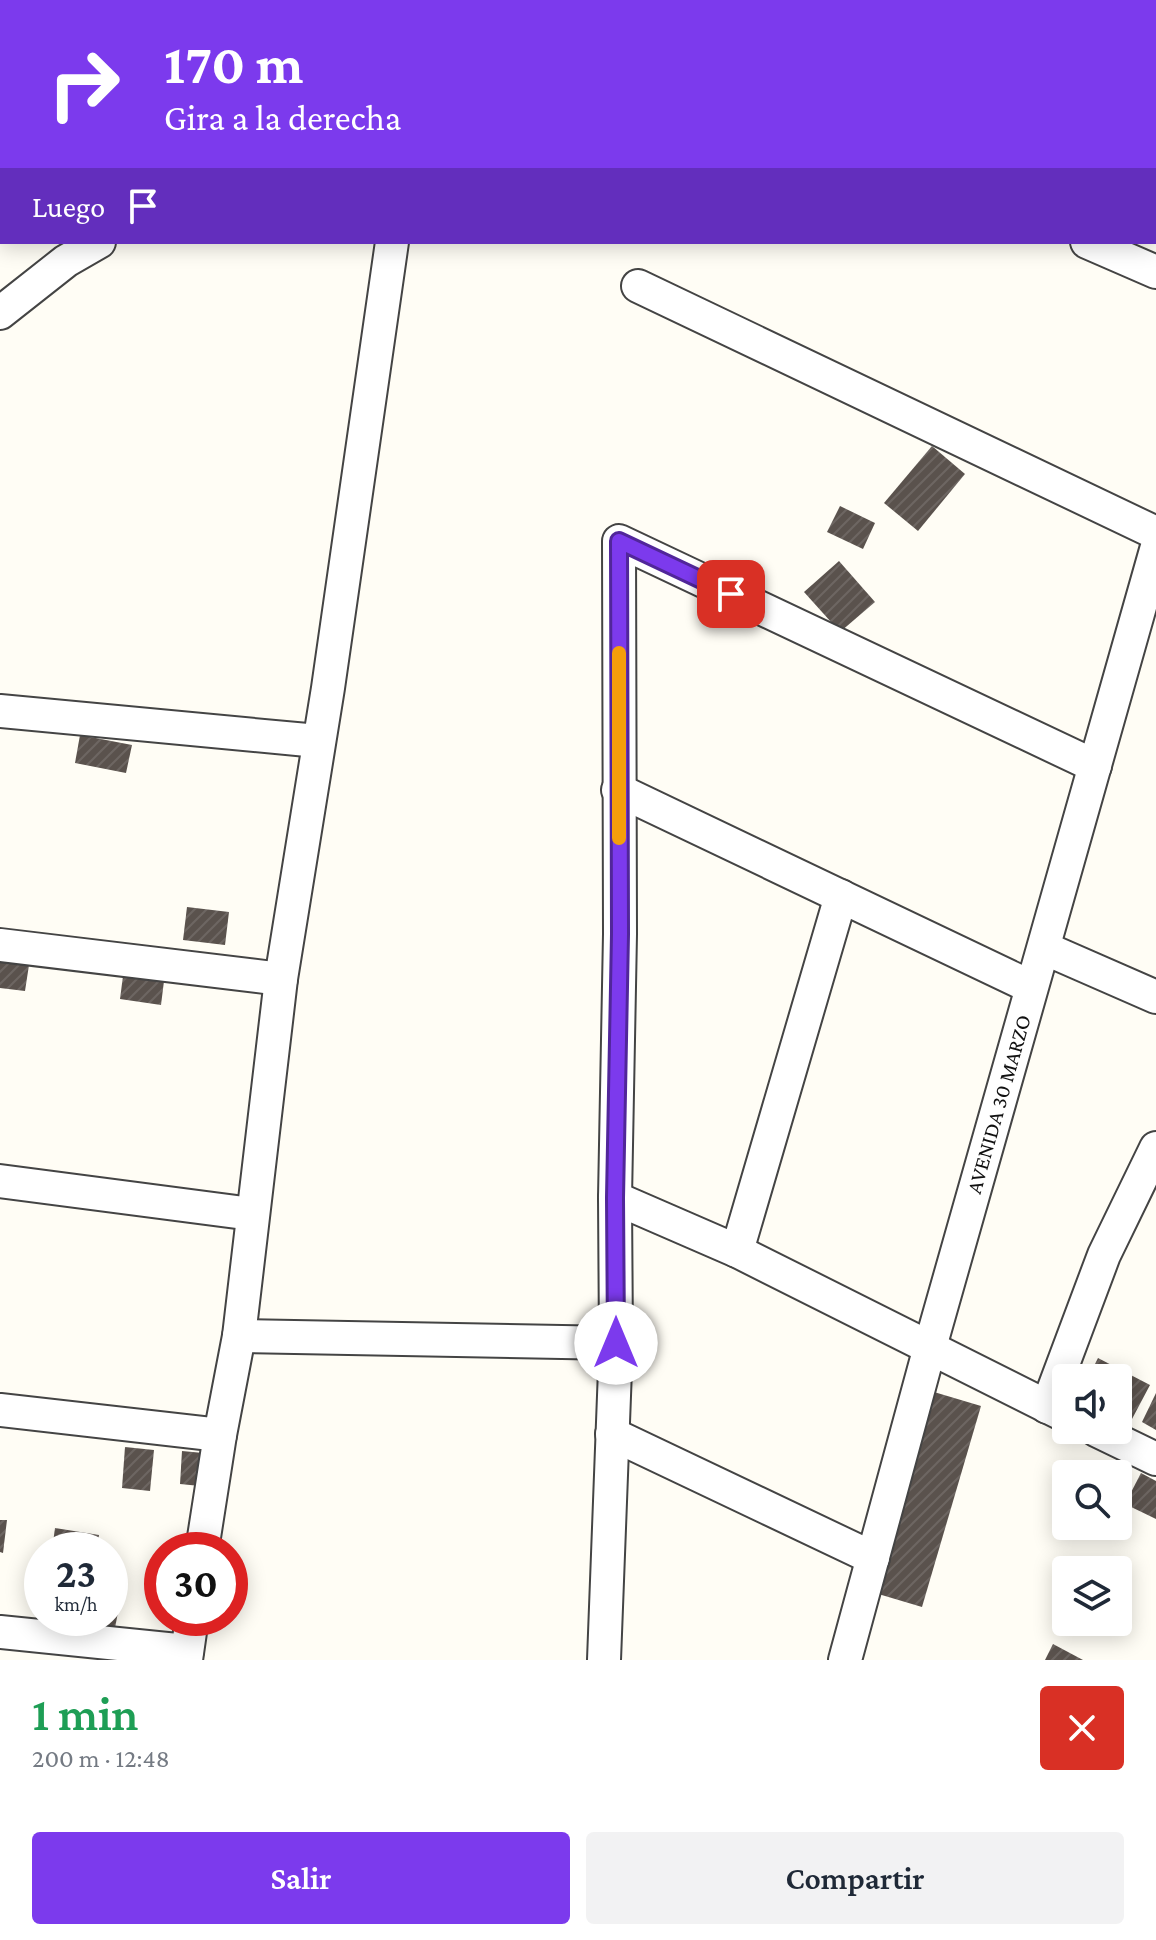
<!DOCTYPE html>
<html lang="es">
<meta charset="utf-8">
<style>
:root{--surface:#fff;--page:#f2f2f3;--text:#1f2937;--muted:#747a83;--accent:#7c3aed}
body{margin:0;font-family:"Crimson Pro",serif;background:var(--page);color:var(--text);height:100vh;display:flex;flex-direction:column;font-size:30px;white-space:nowrap}
*{box-sizing:border-box;margin:0}
p{font-size:26px;color:var(--muted)}
.icon{flex:none;width:44px;height:44px;fill:none;stroke:currentColor;stroke-width:2;stroke-linecap:round;stroke-linejoin:round}
.map{position:relative;height:1660px;overflow:hidden}
.side{display:flex;flex-direction:column;background:var(--surface);flex:1}
.side>*{flex:none}
.guide{position:absolute;left:0px;top:0px;width:1156px;height:244px;box-shadow:0 4px 20px #0003;background:#7c3aed;color:#fff;overflow:hidden}
.tools{position:absolute;left:1052px;top:1364px;display:grid;gap:16px}
.tools a{display:grid;place-items:center;width:80px;height:80px;border-radius:8px;background:var(--surface);box-shadow:0 4px 20px #0003;font-size:40px}
.speed{position:absolute;left:24px;top:1532px;display:flex;gap:16px;font-size:40px;font-weight:700;text-align:center}
.speed>*{display:grid;place-content:center;width:104px;height:104px;border-radius:50%;background:var(--surface);box-shadow:0 4px 20px #0003;line-height:1}
.speed small{font-size:20px;font-weight:400}
.speed .limit{border:12px solid #d22;background:#fff;color:#111}
.pin{position:absolute;display:grid;place-items:center;width:68px;height:68px;color:#fff;margin:-34px;border-radius:16px;box-shadow:0 4px 12px #0006}
.me{position:absolute;width:88px;margin:-44px;rotate:0deg;stroke-linejoin:round;filter:drop-shadow(0 0 6px #0008)}
.turn{display:flex;align-items:center;gap:28px;height:168px;padding:0 32px;font-size:36px}
.turn .icon{width:104px;height:104px;stroke-width:2.5}
.turn b{display:block;font-size:56px;line-height:68px}
.then{display:flex;align-items:center;height:76px;padding:0 32px;background:#0003;gap:16px;font-size:30px}
.round{display:grid;place-items:center;flex:none;width:84px;height:84px;border-radius:8px;background:var(--page)}
.overview{display:flex;align-items:center;justify-content:space-between;height:136px;padding:0 32px}
h1{font-size:48px;font-weight:600;line-height:60px;color:#1e9e55}
.action{display:flex;gap:16px;margin-top:auto;padding:16px 32px}
.action a{flex:1;height:92px;border-radius:8px;background:var(--accent);color:#fff;font-size:32px;font-weight:600;line-height:92px;text-align:center}
.action a+a{background:var(--page);color:var(--text)}
.map>svg:first-child{display:block}
.building{fill:url(#building-hatch)}
.lines{fill:none;stroke-linecap:round;stroke-linejoin:round}
.minor-casing{stroke:#444;stroke-width:36}
.minor{stroke:#fff;stroke-width:32}
.route-casing{stroke:#51269a;stroke-width:20}
.route{stroke:#7c3aed;stroke-width:14}
.slow{stroke:#f59e0b;stroke-width:14}
.labels{text-anchor:middle;stroke-width:8;stroke-linejoin:round;paint-order:stroke}
.street-label{font-size:22px;fill:#111;stroke:#fff}
</style>
<div class="map">
<svg width="1156" height="1660" viewBox="0 0 1156 1660">
<defs>
<pattern id="building-hatch" width="6" height="6" patternUnits="userSpaceOnUse" patternTransform="scale(2)"><rect width="6" height="6" fill="#5a524d"/><path d="M-1 1l2-2M0 6l6-6M5 7l2-2" fill="none" stroke="#6d6662"/></pattern>
</defs>
<rect width="100%" height="100%" fill="#fffdf5"/>
<g class="building">
<polygon points="932,446 965,474 918,531 884,503"/>
<polygon points="840,506 875,523 863,549 827,532"/>
<polygon points="839,561 875,602 840,632 804,592"/>
<polygon points="80,735 132,745 126,773 75,763"/>
<polygon points="187,907 229,912 225,945 183,940"/>
<polygon points="0,961 29,965 25,991 0,988"/>
<polygon points="123,976 164,981 161,1005 120,999"/>
<polygon points="1098,1358 1150,1385 1132,1419 1118,1412 1118,1378 1088,1378"/>
<polygon points="934,1392 981,1406 922,1607 875,1593"/>
<polygon points="1156,1393 1156,1430 1142,1422"/>
<polygon points="125,1447 154,1450 150,1491 122,1488"/>
<polygon points="182,1451 203,1453 200,1486 180,1484"/>
<polygon points="1141,1473 1156,1481 1156,1519 1125,1504"/>
<polygon points="0,1520 7,1520 3,1553 0,1552"/>
<polygon points="55,1528 99,1535 96,1550 52,1550"/>
<polygon points="110,1599 120,1602 114,1633 89,1627 91,1618 110,1618"/>
<polygon points="1053,1644 1083,1660 1045,1660"/>
</g>
<g class="lines">
<g class="minor-casing">
<g id="minor">
<polyline points="473,0 474,2"/>
<polyline points="889,0 890,2"/>
<polyline points="665,2 671,0"/>
<polyline points="0,62 2,68"/>
<polyline points="1154,100 1156,99"/>
<polyline points="1087,242 1156,272"/>
<polyline points="638,286 1156,533"/>
<polyline points="0,313 66,261 99,242"/>
<polyline points="0,711 318,741"/>
<polyline points="618,790 1031,987"/>
<polyline points="0,945 281,979"/>
<polyline points="1044,948 1156,997"/>
<polyline points="0,1181 252,1214"/>
<polyline points="615,1198 737,1251 1066,1416"/>
<polyline points="737,1251 841,896"/>
<polyline points="239,1336 616,1343"/>
<polyline points="1047,1407 1104,1255 1156,1148"/>
<polyline points="0,1410 220,1435"/>
<polyline points="1096,1430 1156,1459"/>
<polyline points="612,1434 873,1558"/>
<polyline points="202,1550 220,1435 239,1336 281,979 328,688 392,242"/>
<polyline points="0,1632 187,1651"/>
<polyline points="186,1660 192,1618"/>
<polyline points="604,1660 616,1343 615,1198 620,934 619,541 1095,766"/>
<polyline points="845,1660 930,1347 1156,550"/>
</g>
</g>
<use href="#minor" class="minor"/>
</g>
<g class="lines">
<g class="route-casing">
<polyline id="route" points="616,1343 615,1198 620,934 619,541 731,594"/>
</g>
<use href="#route" class="route"/>
<polyline class="slow" points="619,653 619,838"/>
</g>
<g class="labels">
<g class="street-label">
<text transform="translate(998 1104) rotate(-74)" y="8">AVENIDA 30 MARZO</text>
</g>
</g>
</svg>
<div class="tools">
<a><svg class="icon" aria-label="sound" viewBox="0 0 24 24"><path d="M4 9h4l5-4v14l-5-4H4zM17 9q2 3 0 6"/></svg></a>
<a><svg class="icon" aria-label="search" viewBox="0 0 24 24"><circle cx="10" cy="10" r="6"/><path d="M15 15l6 6"/></svg></a>
<a><svg class="icon" aria-label="layers" viewBox="0 0 24 24"><path d="M12 4l9 5-9 5-9-5zM3 14l9 5 9-5"/></svg></a>
</div>
<div class="speed"><div>23<small>km/h</small></div><div class="limit">30</div></div>
<div class="pin" style="left:731px;top:594px;background:#d93025"><svg class="icon" aria-label="arrive" viewBox="0 0 24 24"><path d="M6 21V4h12l-3 4 3 4H6"/></svg></div>
<svg class="me" style="left:616px;top:1343px" viewBox="-20 -20 40 40"><circle r="19" fill="#fff"/><path d="M0-13L10 11 0 6-10 11z" fill="#7c3aed"/></svg>
<div class="guide">
<div class="turn"><svg class="icon" aria-label="right" viewBox="0 0 24 24"><path d="M7 20v-9h11M14 6l5 5-5 5"/></svg><div><b>170 m</b>Gira a la derecha</div></div>
<div class="then">Luego<svg class="icon" aria-label="arrive" viewBox="0 0 24 24"><path d="M6 21V4h12l-3 4 3 4H6"/></svg></div>
</div>
</div>
<section class="side">
<div class="overview"><div><h1>1 min</h1><p>200 m · 12:48</p></div><a class="round" style="background:#d93025;color:#fff"><svg class="icon" aria-label="close" viewBox="0 0 24 24"><path d="M6 6l12 12M18 6L6 18"/></svg></a></div>
<div class="action"><a>Salir</a><a>Compartir</a></div>
</section>
